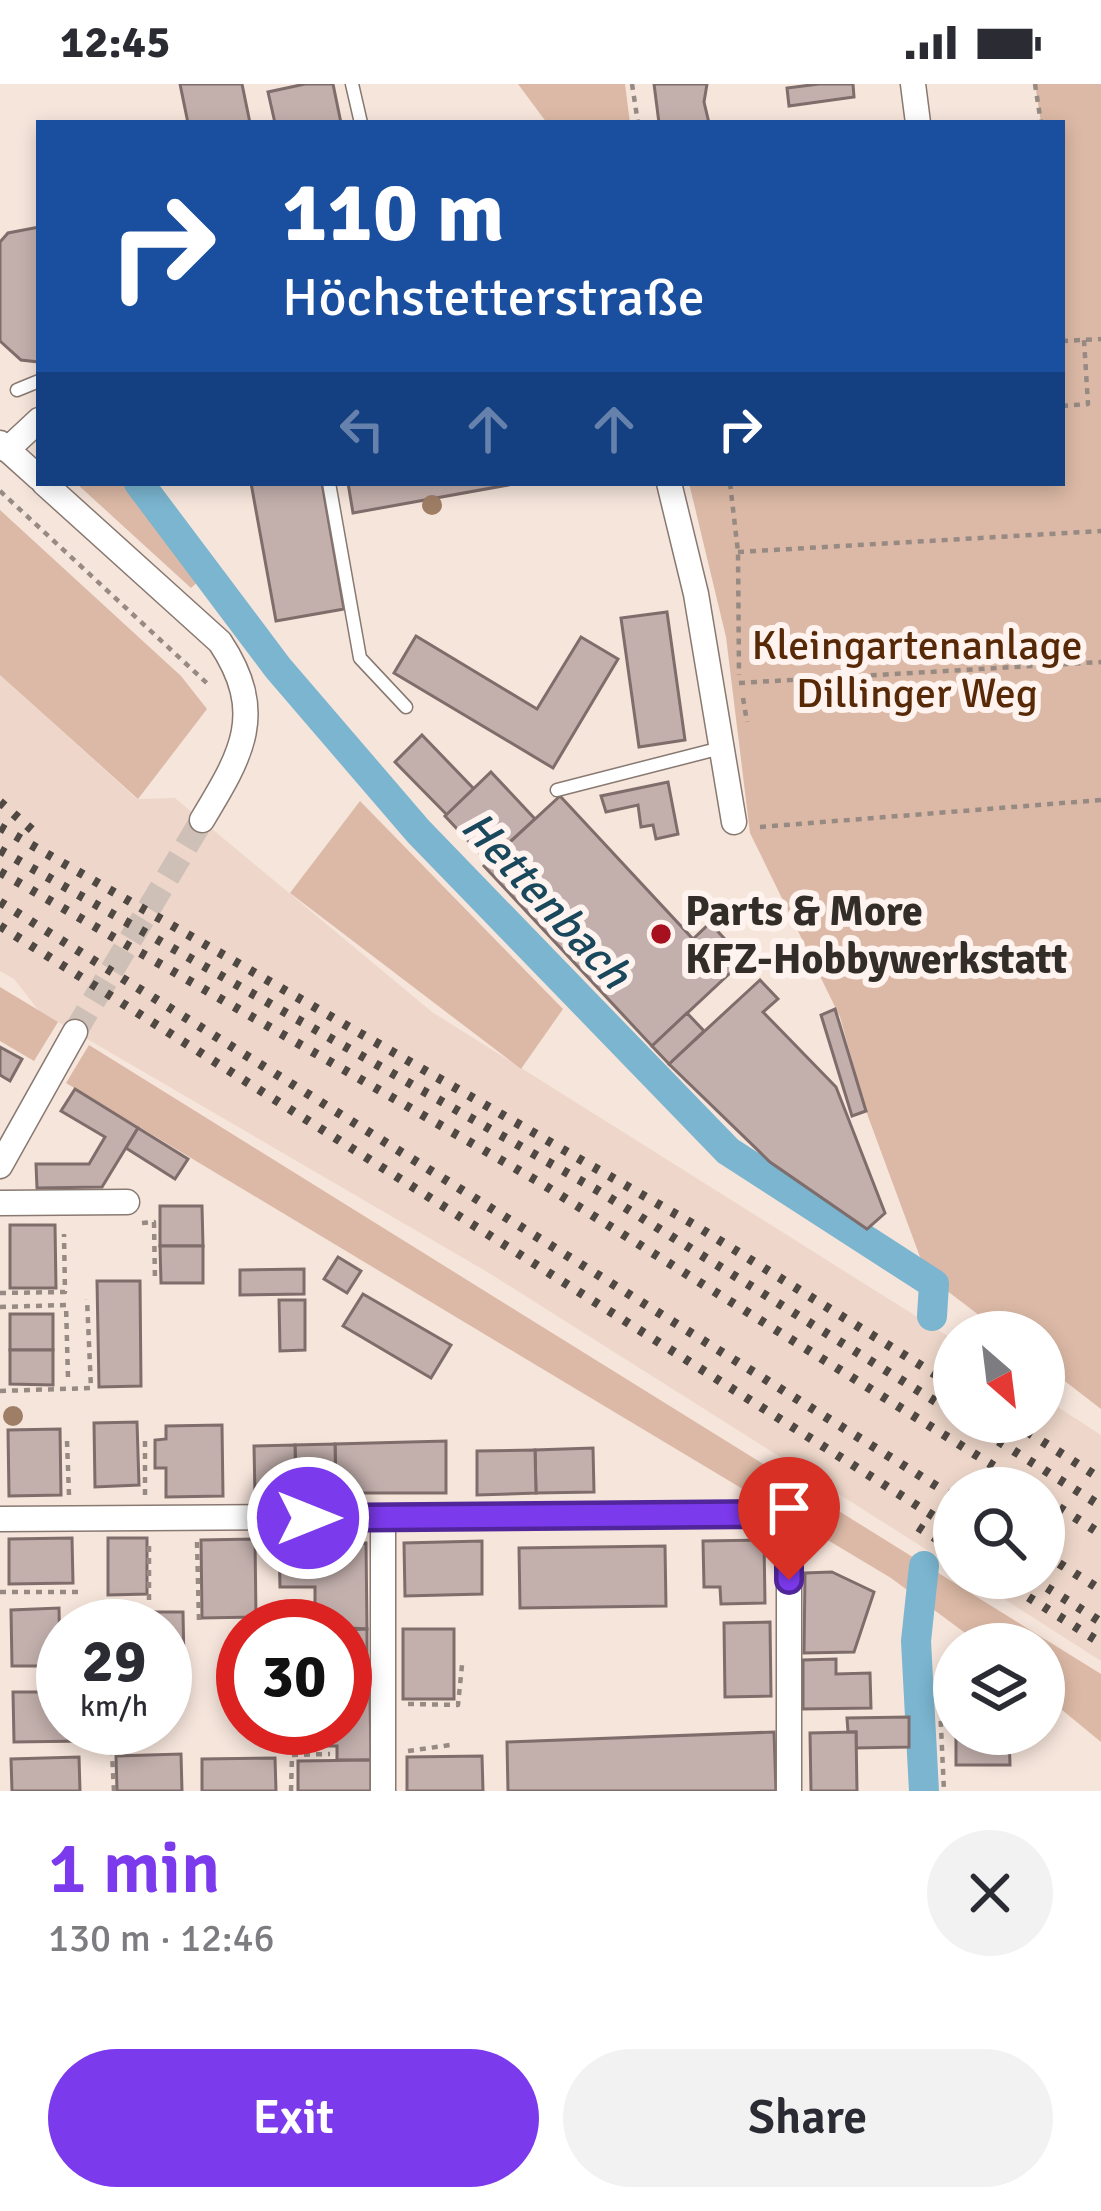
<!DOCTYPE html>
<meta charset="utf-8">
<style>
:root{--surface:#fff;--page:#f2f2f3;--text:#2b2b33;--muted:#7c7c81;--accent:#7c3aed}
body{margin:0;font-family:Signika,sans-serif;background:var(--page);color:var(--text);height:100vh;display:flex;flex-direction:column;font-size:45px;white-space:nowrap}
*{box-sizing:border-box;margin:0}
p{font-size:39px;color:var(--muted)}
.icon{flex:none;width:66px;height:66px;fill:none;stroke:currentColor;stroke-width:2;stroke-linecap:round;stroke-linejoin:round}
.map{position:relative;height:1707px;overflow:hidden}
.details{display:flex;flex-direction:column;background:var(--surface);flex:1}
.details>*{flex:none}
.hud{position:absolute;left:36px;top:36px;width:1029px;height:366px;border-radius:0px;box-shadow:0 6px 18px #0003;background:#1a4fa0;color:#fff;overflow:hidden}
.needle{width:78px;rotate:152deg}
.tools{position:absolute;left:933px;top:1227px;display:grid;gap:24px}
.tools a{display:grid;place-items:center;width:132px;height:132px;border-radius:50%;background:var(--surface);box-shadow:0 6px 18px #0003;font-size:60px}
.speed{position:absolute;left:36px;top:1515px;display:flex;gap:24px;font-size:60px;font-weight:700;text-align:center}
.speed>*{display:grid;place-content:center;width:156px;height:156px;border-radius:50%;background:var(--surface);box-shadow:0 6px 18px #0003;line-height:1}
.speed small{font-size:30px;font-weight:400}
.speed .limit{border:18px solid #d22;background:#fff;color:#111}
.pin{position:absolute;display:grid;place-items:center;width:102px;height:102px;color:#fff;margin:-123px -51px;border-radius:50% 50% 50% 0;rotate:-45deg;box-shadow:0 0 12px #0007}
.pin .icon{rotate:45deg}
.me{position:absolute;width:132px;margin:-66px;rotate:90deg;stroke-linejoin:round;filter:drop-shadow(0 0 9px #0008)}
.turn{display:flex;align-items:center;gap:42px;height:252px;padding:0 48px;font-size:54px}
.turn .icon{width:156px;height:156px;stroke-width:2.5}
.turn b{display:block;font-size:84px;line-height:102px}
.lanes{display:flex;align-items:center;height:114px;padding:0 48px;background:#0003;justify-content:center;gap:60px;direction:ltr}
.lanes .off{opacity:.35}
.round{display:grid;place-items:center;flex:none;width:126px;height:126px;border-radius:63px;background:var(--page)}
.summary{display:flex;align-items:center;justify-content:space-between;height:204px;padding:0 48px}
h1{font-size:72px;font-weight:600;line-height:90px;color:var(--accent)}
.cta{display:flex;gap:24px;margin-top:auto;padding:24px 48px}
.cta a{flex:1;height:138px;border-radius:72px;background:var(--accent);color:#fff;font-size:48px;font-weight:600;line-height:138px;text-align:center}
.cta a+a{background:var(--page);color:var(--text)}
.status{display:flex;justify-content:space-between;align-items:center;height:84px;padding:0 60px;background:var(--surface);direction:ltr}
.status svg{height:33px;fill:currentColor}
.map>svg:first-child{display:block}
.built{fill:#eed7ca}
.green{fill:#dcb9a6}
.lines{fill:none;stroke-linecap:round;stroke-linejoin:round}
.canal{stroke:#7bb5d0;stroke-width:30}
.building{fill:#c3b0ad;stroke:#7f6d6b;stroke-width:3}
.minor-tunnel{stroke:#cfc0b7;stroke-width:24;stroke-dasharray:24 12;stroke-linecap:butt}
.service-casing{stroke:#887971;stroke-width:15}
.minor-casing{stroke:#887971;stroke-width:27}
.path{stroke:#968a83;stroke-width:4.5;stroke-dasharray:6 6;stroke-linecap:butt}
.service{stroke:#fff;stroke-width:12}
.minor{stroke:#fff;stroke-width:24}
.rail{stroke:#4f4843;stroke-width:9;stroke-dasharray:6 12;stroke-linecap:butt}
.tree{fill:#9f7e66}
.route-casing{stroke:#51269a;stroke-width:30}
.route{stroke:#7c3aed;stroke-width:21}
.poi-dot{fill:#a7101e;stroke:#fef3ee;stroke-width:4.5}
.labels{text-anchor:middle;stroke-width:12;stroke-linejoin:round;paint-order:stroke}
.park-label{font-size:42px;fill:#582907;stroke:#fef3ee}
.poi-label{font-size:42px;font-weight:bold;fill:#332d29;stroke:#fef3ee;text-anchor:start}
.water-label{font-size:45px;font-style:italic;fill:#19485c;stroke:#fef3ee}
</style>
<div class="status"><b>12:45</b><svg viewBox="0 0 49 12"><path d="M0 12V9h3v3zM5 12V6h3v6zM10 12V3h3v9zM15 12V0h3v12zM26 1h20v11H26zM47 4h2v5h-2z"/></svg></div>
<div class="map">
<svg width="1101" height="1707" viewBox="0 0 1101 1707">
<rect width="100%" height="100%" fill="#f6e5db"/>
<polygon class="built" points="0,591 137,715 175,714 432,928 954,1256 954,1338 1044,1338 1044,1314 1101,1351 1101,1577 971,1494 1044,1494 1044,1404 954,1404 954,1483 489,1189 39,927 14,895 0,887"/>
<g class="green">
<polygon points="518,0 625,0 630,39 547,39"/>
<polygon points="1035,0 1101,0 1101,1325 1044,1281 1044,1248 1001,1248 933,1196 920,1173 866,1027 840,933 750,749 726,553 689,399 1062,399 1062,39 1041,39"/>
<polygon points="76,399 131,399 203,493 191,504"/>
<polygon points="0,426 181,592 207,625 138,715 0,591"/>
<polygon points="360,717 563,925 521,985 290,809"/>
<polygon points="0,903 58,938 34,977 0,957"/>
<polygon points="89,961 1101,1590 1101,1658 1044,1611 1044,1560 980,1560 891,1494 66,999"/>
</g>
<g class="lines">
<g class="canal">
<polyline points="139,399 278,584 418,747 728,1067 934,1200 932,1232"/>
<polyline points="924,1707 916,1557 924,1482"/>
</g>
</g>
<g class="building">
<polygon points="180,0 242,0 250,39 188,39"/>
<polygon points="305,0 333,0 341,39 275,39 268,8"/>
<polygon points="654,0 707,0 704,18 709,39 659,39"/>
<polygon points="819,0 853,0 854,13 789,22 787,4"/>
<polygon points="39,143 39,278 21,276 0,257 0,158 8,149"/>
<polygon points="251,399 322,399 344,525 276,537"/>
<polygon points="348,399 519,399 353,429"/>
<polygon points="667,528 685,656 639,663 621,534"/>
<polygon points="416,552 537,625 581,553 618,575 553,684 394,589"/>
<polygon points="422,651 474,705 447,731 395,678"/>
<polygon points="491,688 535,735 488,778 445,732"/>
<polygon points="668,698 678,750 656,755 653,741 641,743 638,721 606,728 601,712"/>
<polygon points="560,712 693,855 710,839 744,876 652,962 484,782"/>
<polygon points="760,896 778,915 763,928 836,1003 885,1129 867,1145 770,1078 669,980"/>
<polygon points="835,925 866,1027 852,1032 821,931"/>
<polygon points="687,929 704,947 669,980 652,962"/>
<polygon points="0,963 22,975 10,997 0,991"/>
<polygon points="75,1005 138,1044 102,1103 37,1104 36,1080 89,1080 105,1053 61,1027"/>
<polygon points="138,1044 188,1075 175,1095 126,1064"/>
<polygon points="160,1122 202,1122 203,1162 160,1162"/>
<polygon points="10,1141 55,1141 56,1204 10,1204"/>
<polygon points="160,1162 203,1162 203,1199 161,1199"/>
<polygon points="338,1173 361,1187 347,1209 324,1195"/>
<polygon points="304,1185 304,1210 240,1211 240,1186"/>
<polygon points="97,1197 140,1197 141,1302 99,1303"/>
<polygon points="363,1210 451,1261 431,1294 343,1242"/>
<polygon points="279,1216 305,1216 305,1266 280,1267"/>
<rect x="10" y="1230" width="43" height="36"/>
<polygon points="10,1266 53,1266 53,1301 10,1300"/>
<polygon points="137,1338 139,1401 95,1403 94,1339"/>
<polygon points="222,1341 223,1412 166,1413 166,1384 155,1384 155,1356 166,1355 166,1342"/>
<polygon points="60,1345 61,1411 9,1412 8,1346"/>
<polygon points="446,1357 446,1409 336,1409 335,1360"/>
<polygon points="335,1360 336,1410 296,1410 295,1361"/>
<polygon points="295,1361 296,1410 255,1411 254,1362"/>
<polygon points="593,1364 594,1408 536,1409 535,1366"/>
<polygon points="535,1366 536,1409 477,1411 477,1367"/>
<polygon points="72,1454 73,1499 9,1500 9,1455"/>
<polygon points="108,1454 147,1454 147,1510 108,1511"/>
<polygon points="255,1455 256,1533 202,1534 201,1456"/>
<polygon points="764,1456 765,1519 721,1520 720,1503 704,1503 703,1457"/>
<polygon points="482,1457 482,1510 405,1512 404,1459"/>
<polygon points="366,1459 367,1545 315,1542 315,1503 280,1503 279,1460"/>
<polygon points="665,1462 666,1522 520,1524 519,1464"/>
<polygon points="832,1488 874,1508 854,1568 804,1569 805,1489"/>
<polygon points="59,1524 60,1582 12,1582 11,1526"/>
<polygon points="152,1528 183,1528 184,1579 165,1580 165,1542 152,1542"/>
<polygon points="135,1529 136,1542 99,1542 99,1531"/>
<polygon points="770,1538 771,1612 725,1613 724,1539"/>
<polygon points="367,1545 367,1573 345,1574 345,1546"/>
<rect x="403" y="1545" width="51" height="70"/>
<polygon points="836,1575 836,1590 870,1589 871,1624 803,1625 803,1576"/>
<polygon points="13,1608 63,1608 63,1644 86,1644 86,1657 14,1658"/>
<polygon points="345,1611 370,1611 371,1676 337,1676 337,1662 322,1662 320,1647 316,1648 345,1644"/>
<polygon points="909,1633 909,1663 856,1664 856,1648 848,1648 847,1634"/>
<polygon points="774,1648 776,1707 508,1707 507,1658"/>
<polygon points="856,1648 857,1707 811,1707 810,1649"/>
<polygon points="956,1650 1009,1650 1010,1681 956,1681"/>
<polygon points="181,1670 182,1707 117,1707 116,1672"/>
<polygon points="482,1672 483,1707 407,1707 407,1673"/>
<polygon points="79,1673 80,1707 12,1707 11,1675"/>
<polygon points="275,1674 276,1707 202,1707 202,1675"/>
<polygon points="371,1676 371,1707 298,1707 298,1677"/>
</g>
<g class="lines">
<polyline class="minor-tunnel" points="75,948 202,736"/>
<g class="service-casing">
<g id="service">
<polyline points="352,0 361,39"/>
<polyline points="17,306 39,297"/>
<polyline points="329,399 360,574 406,623"/>
<polyline points="557,706 721,664"/>
</g>
</g>
<g class="minor-casing">
<g id="minor">
<polyline points="913,0 918,39"/>
<polyline points="0,359 39,394"/>
<polyline points="7,366 39,336"/>
<path d="M44 399 220 558C267 629 242 670 202 736"/>
<polyline points="669,399 696,510 734,738"/>
<polyline points="0,1082 75,948"/>
<polyline points="0,1119 127,1118"/>
<polyline points="383,1433 383,1707"/>
<polyline points="0,1435 763,1430 789,1456 789,1707"/>
</g>
</g>
<g class="path">
<polyline points="632,0 638,39"/>
<polyline points="1035,0 1041,39"/>
<polyline points="1062,257 1101,255"/>
<polyline points="1062,322 1088,320 1084,256"/>
<polyline points="730,399 738,468 739,591"/>
<polyline points="0,407 211,603"/>
<polyline points="738,468 1101,447"/>
<polyline points="739,599 1101,578"/>
<polyline points="743,614 747,638"/>
<polyline points="760,743 1101,716"/>
<polyline points="142,1139 154,1138 155,1198"/>
<polyline points="0,1209 65,1208 64,1150"/>
<polyline points="0,1223 66,1221 68,1294"/>
<polyline points="0,1307 91,1304 87,1215"/>
<polyline points="67,1357 69,1411"/>
<polyline points="145,1411 145,1351"/>
<polyline points="197,1458 199,1537"/>
<polyline points="149,1462 149,1522"/>
<polyline points="0,1508 83,1508"/>
<polyline points="939,1601 944,1707"/>
<polyline points="408,1620 458,1621 462,1581"/>
<polyline points="408,1667 450,1661"/>
<polyline points="114,1707 112,1669 121,1667"/>
<polyline points="291,1707 292,1671 330,1670"/>
</g>
<use href="#service" class="service"/>
<use href="#minor" class="minor"/>
<g class="rail">
<polyline points="0,718 38,751"/>
<polyline points="0,743 693,1140 954,1302"/>
<polyline points="0,766 597,1106 954,1329"/>
<polyline points="0,788 539,1098 1029,1404"/>
<polyline points="0,818 954,1413"/>
<polyline points="0,842 954,1445"/>
<polyline points="968,1338 1101,1422"/>
<polyline points="1012,1338 1101,1395"/>
<polyline points="1044,1414 1101,1450"/>
<polyline points="918,1443 954,1466"/>
<polyline points="1044,1470 1101,1506"/>
<polyline points="998,1494 1101,1559"/>
<polyline points="1032,1494 1101,1538"/>
</g>
</g>
<g class="tree">
<circle cx="432" cy="421" r="10"/>
<circle cx="13" cy="1332" r="10"/>
</g>
<g class="lines">
<g class="route-casing">
<polyline id="route" points="308,1434 763,1430 789,1456 789,1496"/>
</g>
<use href="#route" class="route"/>
</g>
<circle class="poi-dot" cx="661" cy="850" r="12"/>
<g class="labels">
<g class="park-label">
<text x="917" y="575">Kleingartenanlage<tspan x="917" dy="48">Dillinger Weg</tspan></text>
</g>
<g class="poi-label">
<text x="685" y="841">Parts &amp; More<tspan x="685" dy="48">KFZ-Hobbywerkstatt</tspan></text>
</g>
<g class="water-label">
<text transform="translate(547 815) rotate(47)" y="16">Hettenbach</text>
</g>
</g>
</svg>
<div class="tools">
<a><svg class="needle" viewBox="-14 -14 28 28"><path d="M0-13l5 13h-10z" fill="#e53935"/><path d="M0 13l5-13h-10z" fill="#7c7c81"/></svg></a>
<a><svg class="icon" aria-label="search" viewBox="0 0 24 24"><circle cx="10" cy="10" r="6"/><path d="M15 15l6 6"/></svg></a>
<a><svg class="icon" aria-label="layers" viewBox="0 0 24 24"><path d="M12 4l9 5-9 5-9-5zM3 14l9 5 9-5"/></svg></a>
</div>
<div class="speed"><div>29<small>km/h</small></div><div class="limit">30</div></div>
<div class="pin" style="left:789px;top:1496px;background:#d93025"><svg class="icon" aria-label="arrive" viewBox="0 0 24 24"><path d="M6 21V4h12l-3 4 3 4H6"/></svg></div>
<svg class="me" style="left:308px;top:1434px" viewBox="-20 -20 40 40"><circle r="17" fill="#7c3aed" stroke="#fff" stroke-width="3"/><path d="M0-11L8 9 0 5-8 9z" fill="#fff"/></svg>
<div class="hud">
<div class="turn"><svg class="icon" aria-label="right" viewBox="0 0 24 24"><path d="M7 20v-9h11M14 6l5 5-5 5"/></svg><div><b>110 m</b>Höchstetterstraße</div></div>
<div class="lanes"><svg class="icon off" aria-label="left" viewBox="0 0 24 24"><path d="M17 20v-9H6M10 6l-5 5 5 5"/></svg><svg class="icon off" aria-label="ahead" viewBox="0 0 24 24"><path d="M12 20V5M6 11l6-6 6 6"/></svg><svg class="icon off" aria-label="ahead" viewBox="0 0 24 24"><path d="M12 20V5M6 11l6-6 6 6"/></svg><svg class="icon" aria-label="right" viewBox="0 0 24 24"><path d="M7 20v-9h11M14 6l5 5-5 5"/></svg></div>
</div>
</div>
<section class="details">
<div class="summary"><div><h1>1 min</h1><p>130 m · 12:46</p></div><a class="round"><svg class="icon" aria-label="close" viewBox="0 0 24 24"><path d="M6 6l12 12M18 6L6 18"/></svg></a></div>
<div class="cta"><a>Exit</a><a>Share</a></div>
</section>
